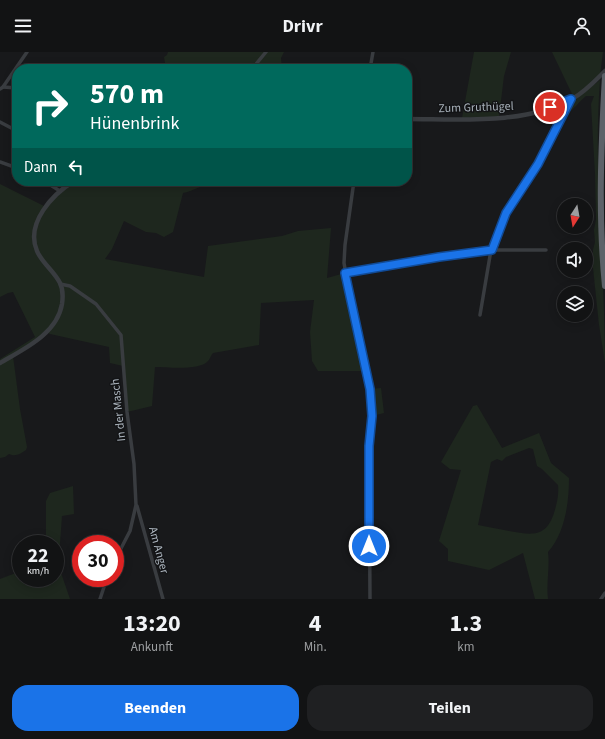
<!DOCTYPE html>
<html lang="de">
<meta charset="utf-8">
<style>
:root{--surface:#121314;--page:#1f2022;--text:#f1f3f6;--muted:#9c9ea0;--line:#313234;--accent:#1a73e8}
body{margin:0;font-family:"Source Sans 3",sans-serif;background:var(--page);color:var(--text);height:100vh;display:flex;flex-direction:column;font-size:15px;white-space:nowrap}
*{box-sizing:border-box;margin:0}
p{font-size:13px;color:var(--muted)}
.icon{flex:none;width:22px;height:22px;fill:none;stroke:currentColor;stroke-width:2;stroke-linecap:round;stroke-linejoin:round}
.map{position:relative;height:547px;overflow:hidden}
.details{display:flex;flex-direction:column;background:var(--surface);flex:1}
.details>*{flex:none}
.banner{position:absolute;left:12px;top:12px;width:400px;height:122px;border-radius:16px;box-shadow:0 2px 10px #0003,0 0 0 1px var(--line);background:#00695c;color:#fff;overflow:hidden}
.needle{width:26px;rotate:191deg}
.fabs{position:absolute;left:557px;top:146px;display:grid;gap:8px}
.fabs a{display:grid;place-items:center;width:36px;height:36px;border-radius:50%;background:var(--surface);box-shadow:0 2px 10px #0003,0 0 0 1px var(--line);font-size:20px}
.speed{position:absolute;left:12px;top:483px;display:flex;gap:8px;font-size:20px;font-weight:700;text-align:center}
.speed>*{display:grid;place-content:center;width:52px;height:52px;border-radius:50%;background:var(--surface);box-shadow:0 2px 10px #0003,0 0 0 1px var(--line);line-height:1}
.speed small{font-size:10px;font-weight:400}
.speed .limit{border:6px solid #d22;background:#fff;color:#111}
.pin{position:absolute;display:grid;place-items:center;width:34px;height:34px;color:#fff;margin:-17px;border:2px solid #fff;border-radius:50%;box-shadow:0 1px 4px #0007}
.me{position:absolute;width:44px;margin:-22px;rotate:0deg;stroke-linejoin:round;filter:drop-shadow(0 0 3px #0008)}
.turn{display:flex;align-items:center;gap:14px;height:84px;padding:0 12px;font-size:18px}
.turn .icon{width:52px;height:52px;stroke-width:2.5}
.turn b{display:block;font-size:28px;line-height:34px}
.then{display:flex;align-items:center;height:38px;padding:0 12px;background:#0003;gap:8px;font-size:15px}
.eta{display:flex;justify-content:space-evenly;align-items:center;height:68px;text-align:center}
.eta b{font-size:24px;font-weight:700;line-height:28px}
.cta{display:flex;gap:8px;margin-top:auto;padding:8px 12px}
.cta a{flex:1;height:46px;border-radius:16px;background:var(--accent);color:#fff;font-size:16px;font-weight:700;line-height:46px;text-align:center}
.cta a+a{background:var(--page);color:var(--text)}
header{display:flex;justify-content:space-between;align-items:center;height:52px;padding:0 12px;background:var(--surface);font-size:18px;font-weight:700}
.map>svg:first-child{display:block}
.green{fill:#1e271e;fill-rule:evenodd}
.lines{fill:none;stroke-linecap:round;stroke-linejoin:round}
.minor{stroke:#393c40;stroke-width:3.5}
.tertiary{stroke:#393c40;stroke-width:4.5}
.trunk{stroke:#5d6269;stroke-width:6}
.route-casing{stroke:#114b97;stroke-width:10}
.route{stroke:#1a73e8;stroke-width:7}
.labels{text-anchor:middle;stroke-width:3;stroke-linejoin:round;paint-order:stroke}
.street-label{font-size:12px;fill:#aab3bc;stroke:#131416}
</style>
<header><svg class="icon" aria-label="menu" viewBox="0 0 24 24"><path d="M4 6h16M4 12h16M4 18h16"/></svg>Drivr<svg class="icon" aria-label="person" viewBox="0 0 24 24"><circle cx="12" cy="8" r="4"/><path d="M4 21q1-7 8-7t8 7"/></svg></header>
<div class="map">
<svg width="605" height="547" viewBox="0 0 605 547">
<rect width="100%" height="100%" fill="#18191b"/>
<g class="green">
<polygon points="168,0 284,0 281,6 282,17 166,17 164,5 167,3"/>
<polygon points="474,0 511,0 504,24 499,65 462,66"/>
<polygon points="552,0 603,0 600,23 583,38 573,44"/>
<path d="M600 28C593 122 605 216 605 311L599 273 593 216V198L595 190 594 178 596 167 595 122 591 52 594 44H586C580 49 573 58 567 62H565C573 46 587 39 600 28Z"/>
<path d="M74 129H216C209 134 207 133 200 135 194 137 189 140 183 141L173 180 164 185 156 181 146 180 124 169 112 197 105 207 204 225 208 194 282 184 298 179 331 176 327 226 345 221 367 319H318L312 309 310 280 314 248 261 251 259 293 213 301C211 303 210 307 208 309 199 319 168 315 155 315L152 354 127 360 123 314 110 311 109 295 50 282 47 280 13 304 20 357 27 395 26 398C20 402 16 405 9 402L5 405 0 406V307L35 285 13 240 8 241 0 245V132L46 155Z"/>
<polygon points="381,336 384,361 372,364 370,337"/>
<path d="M477 353 502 396 539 381 551 411 569 426C569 451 565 481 548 500 550 516 546 531 548 547H535L523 501 489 518 448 509V497L439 489 461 418 450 417 441 410 473 354ZM529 396 533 397 537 414 542 417 558 433C559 443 557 451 554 461 546 486 531 483 509 479 499 477 488 475 478 473L491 410 497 407 502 409 506 405Z"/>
<polygon points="73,434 74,462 62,464 59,505 59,515 70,547 0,547 0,527 21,519 21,526 55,526 55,492 46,492 46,449 50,441"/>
</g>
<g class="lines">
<g class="minor">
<polyline points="252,17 266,0"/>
<polyline points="370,17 373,0"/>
<polyline points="3,35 17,36"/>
<polyline points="0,37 3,35 27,0"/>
<polyline points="0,70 17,79"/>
<polyline points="0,110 17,116"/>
<polyline points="44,129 60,139"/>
<polyline points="354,129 345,193 344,211 352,257 368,324 372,364 369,394 370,547"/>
<polyline points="345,221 476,200 491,198 546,198"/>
<polyline points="60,232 70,234 96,252 121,283 127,360 134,412 136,453 130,479 115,508"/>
<polyline points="480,263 491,198 502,170 511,153 538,112 571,47"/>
<polyline points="137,454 163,547"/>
<polyline points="100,547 107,526"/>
<polyline points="601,547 605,541"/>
</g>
<g class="tertiary">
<path d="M407 67C459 67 525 73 572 47 585 40 595 29 605 19"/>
<path d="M0 311C24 297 57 282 62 252 63 245 63 237 60 231 54 219 42 211 37 199 25 171 53 142 74 129"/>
</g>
<path class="trunk" d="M605 24C601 94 598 165 605 234"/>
</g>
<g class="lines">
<g class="route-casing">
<polyline id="route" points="369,494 369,394 372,364 370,337 345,221 439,205 492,198 506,161 538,112 571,47 550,55"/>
</g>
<use href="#route" class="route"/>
</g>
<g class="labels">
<g class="street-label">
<text transform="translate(476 55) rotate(-2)" y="4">Zum Gruthügel</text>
<text transform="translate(118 358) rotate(-96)" y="4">In der Masch</text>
<text transform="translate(159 498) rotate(75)" y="4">Am Anger</text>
</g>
</g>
</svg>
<div class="fabs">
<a><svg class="needle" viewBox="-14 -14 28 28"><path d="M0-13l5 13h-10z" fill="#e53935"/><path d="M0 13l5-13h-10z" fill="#9c9ea0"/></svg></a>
<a><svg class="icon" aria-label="sound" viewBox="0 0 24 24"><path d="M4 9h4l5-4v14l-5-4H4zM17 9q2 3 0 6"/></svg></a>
<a><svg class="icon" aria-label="layers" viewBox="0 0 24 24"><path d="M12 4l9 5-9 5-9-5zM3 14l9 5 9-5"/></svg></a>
</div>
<div class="speed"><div>22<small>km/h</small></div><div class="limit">30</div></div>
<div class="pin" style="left:550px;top:55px;background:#d93025"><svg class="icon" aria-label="arrive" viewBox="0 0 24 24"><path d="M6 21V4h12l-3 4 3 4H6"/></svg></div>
<svg class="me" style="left:369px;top:494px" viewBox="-20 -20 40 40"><circle r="17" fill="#1a73e8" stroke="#fff" stroke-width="3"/><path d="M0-11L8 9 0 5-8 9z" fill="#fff"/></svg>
<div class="banner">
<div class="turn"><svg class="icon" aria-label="right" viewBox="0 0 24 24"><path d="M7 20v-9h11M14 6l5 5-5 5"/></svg><div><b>570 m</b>Hünenbrink</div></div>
<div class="then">Dann<svg class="icon" aria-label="left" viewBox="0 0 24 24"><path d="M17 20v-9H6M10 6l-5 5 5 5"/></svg></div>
</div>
</div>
<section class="details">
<div class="eta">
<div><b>13:20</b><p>Ankunft</p></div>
<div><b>4</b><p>Min.</p></div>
<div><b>1.3</b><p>km</p></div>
</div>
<div class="cta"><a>Beenden</a><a>Teilen</a></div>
</section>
